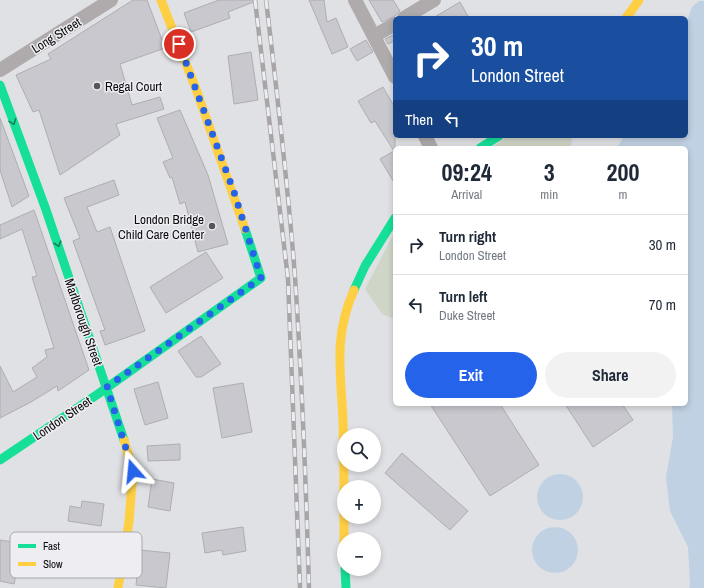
<!DOCTYPE html>
<meta charset="utf-8">
<style>
:root{--surface:#fff;--page:#f2f2f3;--text:#1f2937;--muted:#747a83;--line:#e0e1e3;--accent:#2563eb}
body{margin:0;font-family:"Archivo Narrow",sans-serif;background:var(--page);color:var(--text);height:100vh;display:flex;flex-direction:column;font-size:15px;white-space:nowrap}
*{box-sizing:border-box;margin:0}
p{font-size:13px;color:var(--muted)}
.icon{flex:none;width:22px;height:22px;fill:none;stroke:currentColor;stroke-width:2;stroke-linecap:round;stroke-linejoin:round}
.map{position:relative;flex:1;overflow:hidden}
.sheet{position:absolute;left:393px;top:146px;width:295px;height:260px;display:flex;flex-direction:column;background:var(--surface);border-radius:6px;box-shadow:0 2px 6px #0003}
.sheet>*{flex:none}
.banner{position:absolute;left:393px;top:16px;width:295px;height:122px;border-radius:6px;box-shadow:0 2px 6px #0003;background:#1a4fa0;color:#fff;overflow:hidden}
.tools{position:absolute;left:337px;top:428px;display:grid;gap:8px}
.tools a{display:grid;place-items:center;width:44px;height:44px;border-radius:50%;background:var(--surface);box-shadow:0 2px 6px #0003;font-size:20px}
.pin{position:absolute;display:grid;place-items:center;width:34px;height:34px;color:#fff;margin:-17px;border:2px solid #fff;border-radius:50%;box-shadow:0 1px 4px #0007}
.me{position:absolute;width:44px;margin:-22px;rotate:342deg;stroke-linejoin:round;filter:drop-shadow(0 0 3px #0008)}
.turn{display:flex;align-items:center;gap:14px;height:84px;padding:0 12px;font-size:18px}
.turn .icon{width:52px;height:52px;stroke-width:2.5}
.turn b{display:block;font-size:28px;line-height:34px}
.then{display:flex;align-items:center;height:38px;padding:0 12px;background:#0003;gap:8px;font-size:15px}
.eta{display:flex;justify-content:space-evenly;align-items:center;height:68px;text-align:center}
.eta b{font-size:24px;font-weight:700;line-height:28px}
.cta{display:flex;gap:8px;margin-top:auto;padding:8px 12px}
.cta a{flex:1;height:46px;border-radius:24px;background:var(--accent);color:#fff;font-size:16px;font-weight:700;line-height:46px;text-align:center}
.cta a+a{background:var(--page);color:var(--text)}
ul{padding:0;list-style:none}
li{display:flex;align-items:center;gap:12px;height:60px;padding:0 12px;border-top:1px solid var(--line)}
li div{flex:1}
li b{display:block;font-size:15px}
li em{font-style:normal}
.map>svg:first-child{display:block}
.green{fill:#cfd5c7}
.water{fill:#c0d1e3}
.building{fill:#c9c8cf;stroke:#adaeb0}
.lines{fill:none;stroke-linecap:round;stroke-linejoin:round}
.street{stroke:#afaaac;stroke-width:14}
.fast{stroke:#16e098;stroke-width:9}
.slow{stroke:#ffcf43;stroke-width:9}
.rail-casing{stroke:#a7a5a7;stroke-width:4.5}
.rail{stroke:#ededf2;stroke-width:3;stroke-dasharray:9;stroke-linecap:butt}
.oneway{stroke:#118059}
.route{stroke:#2563eb;stroke-width:7;stroke-dasharray:0 12.6}
.poi-dot{fill:#565658;stroke:#ededf2;stroke-width:1.5}
.labels{text-anchor:middle;stroke-width:3;stroke-linejoin:round;paint-order:stroke}
.street-label{font-size:13px;fill:#0b0b0d;stroke:#ededf2}
.poi-label{font-size:13px;fill:#0b0b0d;stroke:#ededf2;text-anchor:start}
.key{fill:#ededf2;stroke:#a9a9ad;stroke-width:1}
.key-label{font-size:11px;fill:#0b0b0d}
</style>
<div class="map">
<svg width="704" height="588" viewBox="0 0 704 588">
<rect width="100%" height="100%" fill="#e0e1e4"/>
<g class="green">
<polygon points="508,136 572,136 571,148 491,148"/>
<polygon points="395,231 395,319 382,314 365,289"/>
</g>
<g class="water">
<polygon points="699,1 704,1 704,588 689,588 690,584 688,547 670,511 666,477 673,437 672,404 686,404 686,148 617,148 624,136 686,136 686,24 692,7"/>
<circle cx="560" cy="497" r="23"/>
<circle cx="555" cy="550" r="23"/>
</g>
<g class="building">
<polygon points="133,0 147,0 165,48 120,64 132,105 160,97 164,109 116,124 120,135 60,175 39,110 33,112 16,75 51,59 48,54"/>
<polygon points="219,0 256,0 256,1 228,12 230,18 191,32 184,13"/>
<polygon points="309,0 324,0 327,22 336,18 348,47 332,54"/>
<polygon points="369,0 393,0 400,11 395,16 382,22"/>
<polygon points="460,2 469,18 433,18"/>
<polygon points="395,34 395,42 394,41 388,44 385,39"/>
<polygon points="366,40 373,52 357,61 350,49"/>
<polygon points="251,52 258,100 234,104 228,56"/>
<polygon points="383,87 395,108 395,184 380,159 394,151 375,121 371,123 358,101"/>
<polygon points="180,110 208,175 228,244 198,252 185,202 180,204 172,177 170,178 163,162 173,158 157,118"/>
<polygon points="0,118 29,196 12,207 0,170"/>
<polygon points="114,180 119,195 87,207 97,232 110,227 145,331 105,345 100,331 105,330 73,241 80,238 64,198"/>
<polygon points="34,210 89,370 58,391 57,386 31,402 0,418 0,366 13,392 37,377 32,368 47,357 45,350 54,348 32,277 37,276 22,229 0,239 0,225"/>
<polygon points="206,252 223,278 166,313 150,287"/>
<polygon points="201,336 221,364 201,377 196,377 178,351"/>
<polygon points="158,382 168,418 145,425 134,389"/>
<polygon points="243,383 252,432 222,438 213,388"/>
<polygon points="430,404 500,404 539,465 490,496"/>
<polygon points="565,404 622,404 633,420 593,447"/>
<polygon points="180,444 180,460 148,461 147,446"/>
<polygon points="402,453 468,511 450,530 385,473"/>
<polygon points="152,479 174,483 170,511 148,507"/>
<polygon points="82,501 104,504 101,526 68,521 70,506 81,508"/>
<polygon points="243,527 246,551 223,555 222,550 205,553 202,533"/>
<polygon points="0,540 33,545 29,566 18,565 14,584 0,581"/>
<polygon points="140,550 170,553 166,588 136,585"/>
</g>
<g class="lines">
<g class="street">
<polyline points="355,0 395,77"/>
<polyline points="404,18 434,0"/>
<polyline points="374,36 395,24"/>
<polyline points="0,70 111,0"/>
<polyline points="425,136 431,148"/>
</g>
<g class="fast">
<polyline points="0,85 45,207 124,440"/>
<polyline points="480,148 499,136"/>
<polyline points="354,290 365,266 395,218"/>
<polyline points="0,460 98,394 261,278 245,229"/>
<polyline points="345,569 346,588"/>
</g>
<g class="slow">
<polyline points="161,0 196,89 245,229"/>
<polyline points="626,18 639,0"/>
<path d="M344 543C344 502 344 462 343 421 341 372 333 337 354 290"/>
<polyline points="118,588 129,522 133,471 124,440"/>
</g>
<g class="rail-casing">
<g id="rail">
<polyline points="255,0 288,279 300,588"/>
<path d="M266 0C277 92 288 184 295 277 302 380 306 484 309 588"/>
</g>
</g>
<use href="#rail" class="rail"/>
</g>
<defs><path id="oneway-chevron" d="M-2-3.5L2.5 0L-2 3.5" fill="none" stroke-width="1.6" stroke-linecap="round" stroke-linejoin="round"/></defs>
<g class="oneway">
<use href="#oneway-chevron" transform="translate(13 122) rotate(70)"/>
<use href="#oneway-chevron" transform="translate(58 244) rotate(71)"/>
</g>
<g class="lines">
<polyline class="route" points="133,471 107,387 261,278 234,192 179,44"/>
</g>
<g class="poi-dot">
<circle cx="97" cy="86" r="4"/>
<circle cx="212" cy="226" r="4"/>
</g>
<g class="labels">
<g class="street-label">
<text transform="translate(56 35) rotate(-32)" y="5">Long Street</text>
<text transform="translate(84 322) rotate(71)" y="5">Marlborough Street</text>
<text transform="translate(62 418) rotate(-34)" y="5">London Street</text>
</g>
<g class="poi-label">
<text x="105" y="91">Regal Court</text>
<text x="204" y="224" text-anchor="end">London Bridge<tspan x="204" dy="15">Child Care Center</tspan></text>
</g>
</g>
<rect x="10" y="532" width="132" height="46" rx="6" class="key"/>
<rect x="18" y="544" width="18" height="4" fill="#16e098"/>
<rect x="18" y="562" width="18" height="4" fill="#ffcf43"/>
<g class="key-label">
<text x="43" y="550">Fast</text>
<text x="43" y="568">Slow</text>
</g>
</svg>
<div class="tools">
<a><svg class="icon" aria-label="search" viewBox="0 0 24 24"><circle cx="10" cy="10" r="6"/><path d="M15 15l6 6"/></svg></a>
<a>+</a>
<a>−</a>
</div>
<div class="pin" style="left:179px;top:44px;background:#d93025"><svg class="icon" aria-label="arrive" viewBox="0 0 24 24"><path d="M6 21V4h12l-3 4 3 4H6"/></svg></div>
<svg class="me" style="left:133px;top:471px" viewBox="-20 -20 40 40"><path d="M0-17L14 15 0 8-14 15z" fill="#2563eb" stroke="#fff" stroke-width="4"/></svg>
<div class="banner">
<div class="turn"><svg class="icon" aria-label="right" viewBox="0 0 24 24"><path d="M7 20v-9h11M14 6l5 5-5 5"/></svg><div><b>30 m</b>London Street</div></div>
<div class="then">Then<svg class="icon" aria-label="left" viewBox="0 0 24 24"><path d="M17 20v-9H6M10 6l-5 5 5 5"/></svg></div>
</div>
<section class="sheet">
<div class="eta">
<div><b>09:24</b><p>Arrival</p></div>
<div><b>3</b><p>min</p></div>
<div><b>200</b><p>m</p></div>
</div>
<ul>
<li><svg class="icon" aria-label="right" viewBox="0 0 24 24"><path d="M7 20v-9h11M14 6l5 5-5 5"/></svg><div><b>Turn right</b><p>London Street</p></div><em>30 m</em></li>
<li><svg class="icon" aria-label="left" viewBox="0 0 24 24"><path d="M17 20v-9H6M10 6l-5 5 5 5"/></svg><div><b>Turn left</b><p>Duke Street</p></div><em>70 m</em></li>
</ul>
<div class="cta"><a>Exit</a><a>Share</a></div>
</section>
</div>
